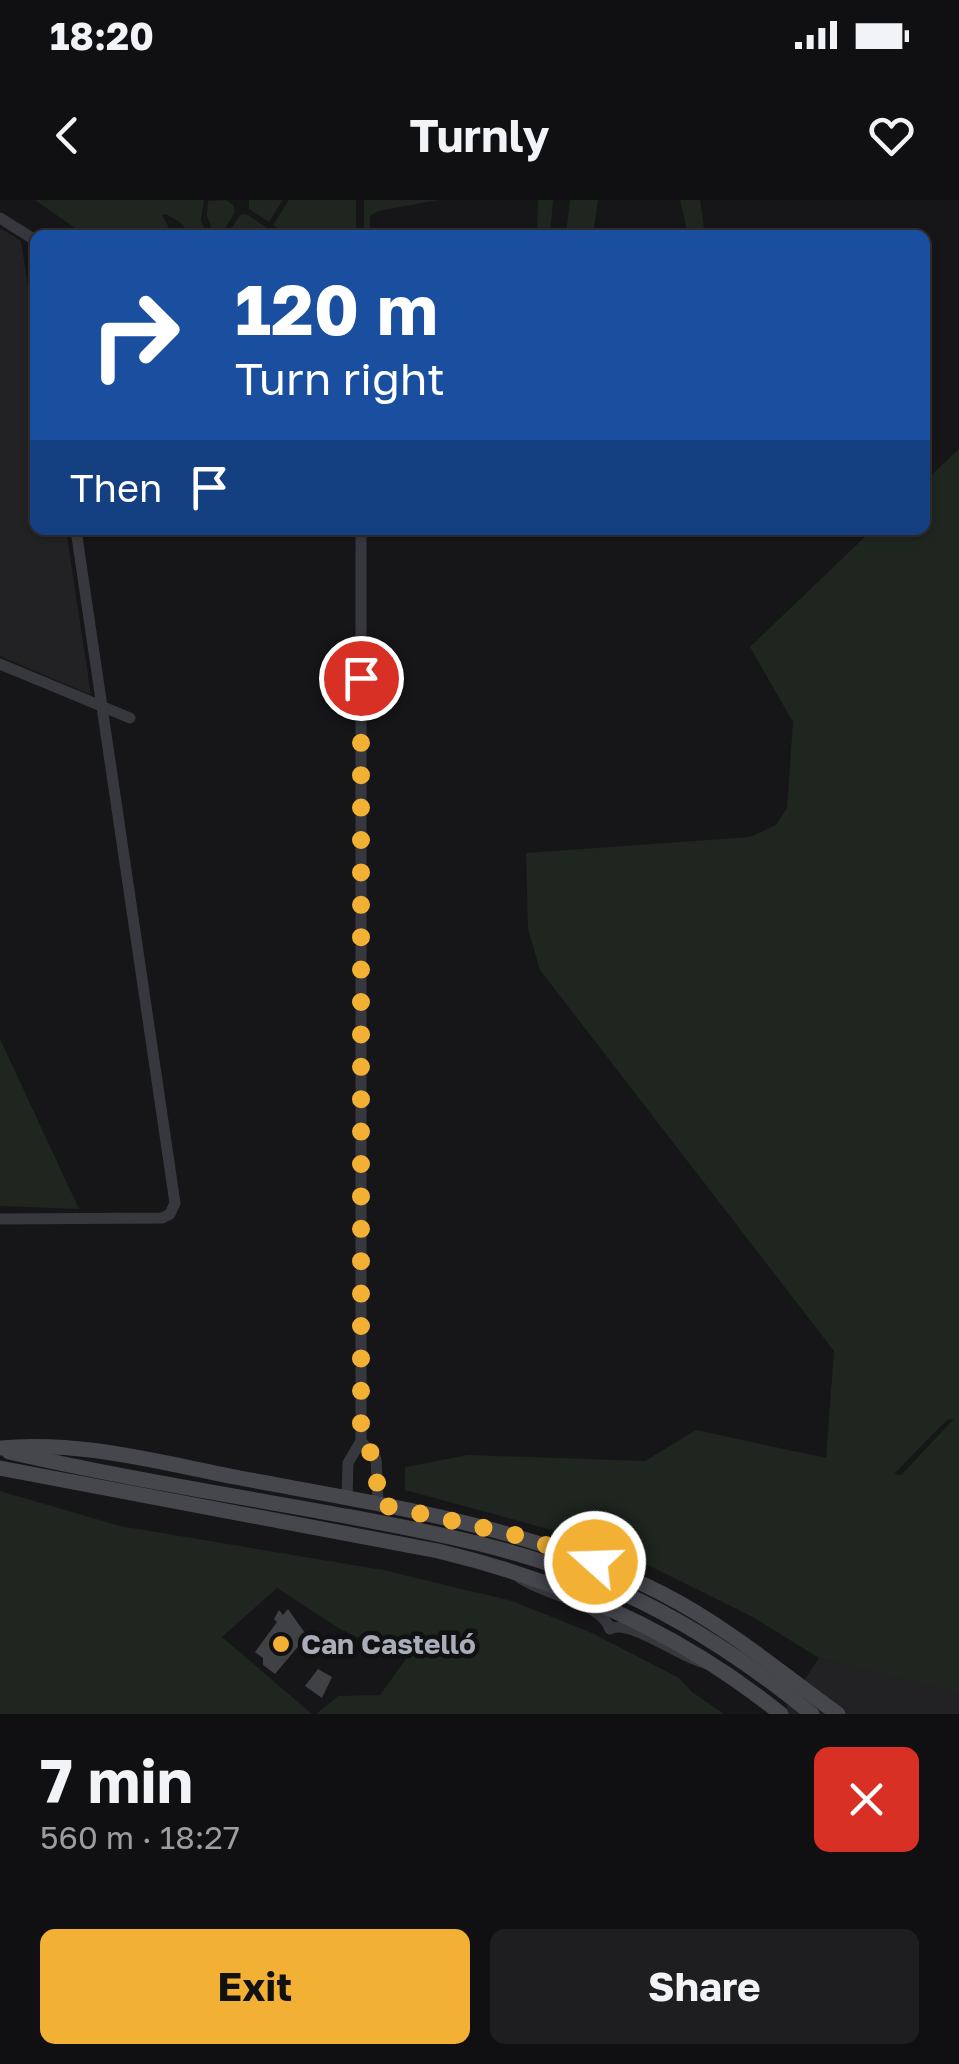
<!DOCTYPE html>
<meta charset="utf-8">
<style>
:root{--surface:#101012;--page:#1e1e20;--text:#f1f3f6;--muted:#9c9d9f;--line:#303032;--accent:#f2b134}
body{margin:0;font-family:"Golos Text",sans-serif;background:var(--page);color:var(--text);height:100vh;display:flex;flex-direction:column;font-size:38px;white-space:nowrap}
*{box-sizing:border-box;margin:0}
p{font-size:32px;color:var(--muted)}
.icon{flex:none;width:55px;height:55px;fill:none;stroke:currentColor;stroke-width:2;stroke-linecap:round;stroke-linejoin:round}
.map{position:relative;height:1514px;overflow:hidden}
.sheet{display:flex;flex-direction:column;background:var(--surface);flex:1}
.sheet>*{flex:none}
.banner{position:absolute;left:30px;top:30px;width:900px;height:305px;border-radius:15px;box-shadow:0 2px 8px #0004,0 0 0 2px var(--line);background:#1a4fa0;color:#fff;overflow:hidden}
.pin{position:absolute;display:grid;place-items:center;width:85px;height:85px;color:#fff;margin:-42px;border:5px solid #fff;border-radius:50%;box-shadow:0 2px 10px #0007}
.me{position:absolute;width:110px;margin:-55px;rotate:290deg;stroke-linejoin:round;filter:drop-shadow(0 0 8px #0008)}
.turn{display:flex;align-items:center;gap:35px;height:210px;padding:0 40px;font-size:45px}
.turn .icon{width:130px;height:130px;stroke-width:2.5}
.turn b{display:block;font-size:70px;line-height:85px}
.then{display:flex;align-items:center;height:95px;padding:0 40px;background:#0003;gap:20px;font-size:38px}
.round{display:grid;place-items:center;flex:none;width:105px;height:105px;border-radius:15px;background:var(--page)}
.headline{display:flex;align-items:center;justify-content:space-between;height:170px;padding:0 40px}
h1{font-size:60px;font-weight:700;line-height:75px}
.action{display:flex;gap:20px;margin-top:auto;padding:20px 40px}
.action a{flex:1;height:115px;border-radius:15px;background:var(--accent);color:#111;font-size:40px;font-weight:700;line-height:115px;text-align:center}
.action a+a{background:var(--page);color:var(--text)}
.status{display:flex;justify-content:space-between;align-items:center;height:70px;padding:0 50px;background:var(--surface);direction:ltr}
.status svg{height:28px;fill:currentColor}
header{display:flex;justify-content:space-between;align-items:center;height:130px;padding:0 40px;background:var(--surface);font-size:45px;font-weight:700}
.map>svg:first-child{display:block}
.built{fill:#222225}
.green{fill:#1e261f;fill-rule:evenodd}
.building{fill:#404145}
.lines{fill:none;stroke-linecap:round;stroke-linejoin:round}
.minor{stroke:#37383d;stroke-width:11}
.secondary{stroke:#45474d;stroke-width:15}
.route{stroke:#f2b134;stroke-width:18;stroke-dasharray:0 32.4}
.poi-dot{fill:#f2b134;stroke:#111113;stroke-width:4}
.labels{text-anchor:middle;stroke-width:9;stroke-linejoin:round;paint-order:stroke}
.poi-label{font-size:28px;font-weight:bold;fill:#a8adb8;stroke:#111113;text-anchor:start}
</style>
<div class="status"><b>18:20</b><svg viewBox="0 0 49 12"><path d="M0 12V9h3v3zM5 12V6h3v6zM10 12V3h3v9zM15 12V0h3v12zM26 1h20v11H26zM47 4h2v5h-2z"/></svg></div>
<header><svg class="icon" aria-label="back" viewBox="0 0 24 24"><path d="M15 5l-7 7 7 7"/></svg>Turnly<svg class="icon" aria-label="heart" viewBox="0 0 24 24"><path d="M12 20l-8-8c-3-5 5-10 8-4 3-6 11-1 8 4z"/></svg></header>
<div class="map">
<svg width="959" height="1514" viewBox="0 0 959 1514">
<rect width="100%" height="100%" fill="#161618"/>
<g class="built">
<polygon points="0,28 21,41 35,131 35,330 66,330 91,495 0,456"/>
<polygon points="819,1458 959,1491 959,1514 782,1514"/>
</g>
<g class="green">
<polygon points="35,0 204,0 201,20 207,35 191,35 181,23 166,14 162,15 173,35 85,35"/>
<polygon points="226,0 233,5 235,12 222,34 214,35 207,16 208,1"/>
<polygon points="249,0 283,0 269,22 249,9"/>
<polygon points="289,0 356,0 356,35 287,35 273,25"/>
<polygon points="364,0 439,0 378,11 370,16 370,35 364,35"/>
<polygon points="538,0 553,0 550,35 537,35"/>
<polygon points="570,0 598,0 593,35 566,35"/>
<polygon points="680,0 700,0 705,35 688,35"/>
<polygon points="246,14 266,27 261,34 227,35 240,15"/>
<path d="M959 249V1492L819 1458 751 1416 607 1345 405 1290V1267L468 1255 645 1261 696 1230 826 1258 834 1151 540 770 528 729 526 653 750 637 776 625 787 608 793 522 750 447 872 330H925V281ZM954 1219 901 1275 894 1274 947 1220Z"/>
<polygon points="0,839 79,1009 0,1006"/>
<polygon points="0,1291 120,1326 383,1370 512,1401 592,1433 679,1478 692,1492 724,1514 316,1514 338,1496 380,1495 406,1459 340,1429 277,1388 222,1437 312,1514 0,1514"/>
</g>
<g class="building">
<polygon points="288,1409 307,1436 275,1474 263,1465 263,1458 255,1452 277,1422 274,1419 279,1410 283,1415"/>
<polygon points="318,1469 332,1477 322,1498 305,1486"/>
</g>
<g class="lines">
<g class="minor">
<polyline points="0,18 35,40"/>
<polyline points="0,464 130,518"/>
<polyline points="0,1019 162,1018 170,1014 175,1003 76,330"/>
<polyline points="361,1241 376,1259 378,1304"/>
<polyline points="347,1298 348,1263 361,1241 361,330"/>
<path d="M519 1377C543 1395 601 1402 610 1429 630 1418 682 1459 708 1464"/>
</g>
<g class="secondary">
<path d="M0 1248C81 1240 161 1263 240 1278 384 1305 531 1326 663 1394 727 1427 780 1472 838 1514"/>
<path d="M9 1252C122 1278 237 1296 351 1317 436 1333 520 1349 600 1383 678 1415 747 1461 812 1514"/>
<path d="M0 1268 438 1351C564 1381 680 1432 781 1514"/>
</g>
</g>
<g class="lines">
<polyline class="route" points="361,478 361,1241 376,1259 378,1304 520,1336 595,1362"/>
</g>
<circle class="poi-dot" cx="281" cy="1444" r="10"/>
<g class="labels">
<g class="poi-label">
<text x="301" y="1454">Can Castelló</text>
</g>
</g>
</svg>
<div class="pin" style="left:361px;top:478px;background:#d93025"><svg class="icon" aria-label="arrive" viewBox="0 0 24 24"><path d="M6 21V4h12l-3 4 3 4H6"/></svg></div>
<svg class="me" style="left:595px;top:1362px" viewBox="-20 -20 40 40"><circle r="17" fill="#f2b134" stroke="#fff" stroke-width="3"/><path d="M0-11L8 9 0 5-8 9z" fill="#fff"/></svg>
<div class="banner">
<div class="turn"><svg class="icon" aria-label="right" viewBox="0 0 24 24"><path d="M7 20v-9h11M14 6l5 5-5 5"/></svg><div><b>120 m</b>Turn right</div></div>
<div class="then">Then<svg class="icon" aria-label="arrive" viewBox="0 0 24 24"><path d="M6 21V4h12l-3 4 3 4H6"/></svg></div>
</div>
</div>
<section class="sheet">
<div class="headline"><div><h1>7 min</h1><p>560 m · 18:27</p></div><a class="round" style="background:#d93025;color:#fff"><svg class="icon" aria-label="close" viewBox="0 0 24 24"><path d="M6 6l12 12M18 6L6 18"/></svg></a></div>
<div class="action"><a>Exit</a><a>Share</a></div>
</section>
